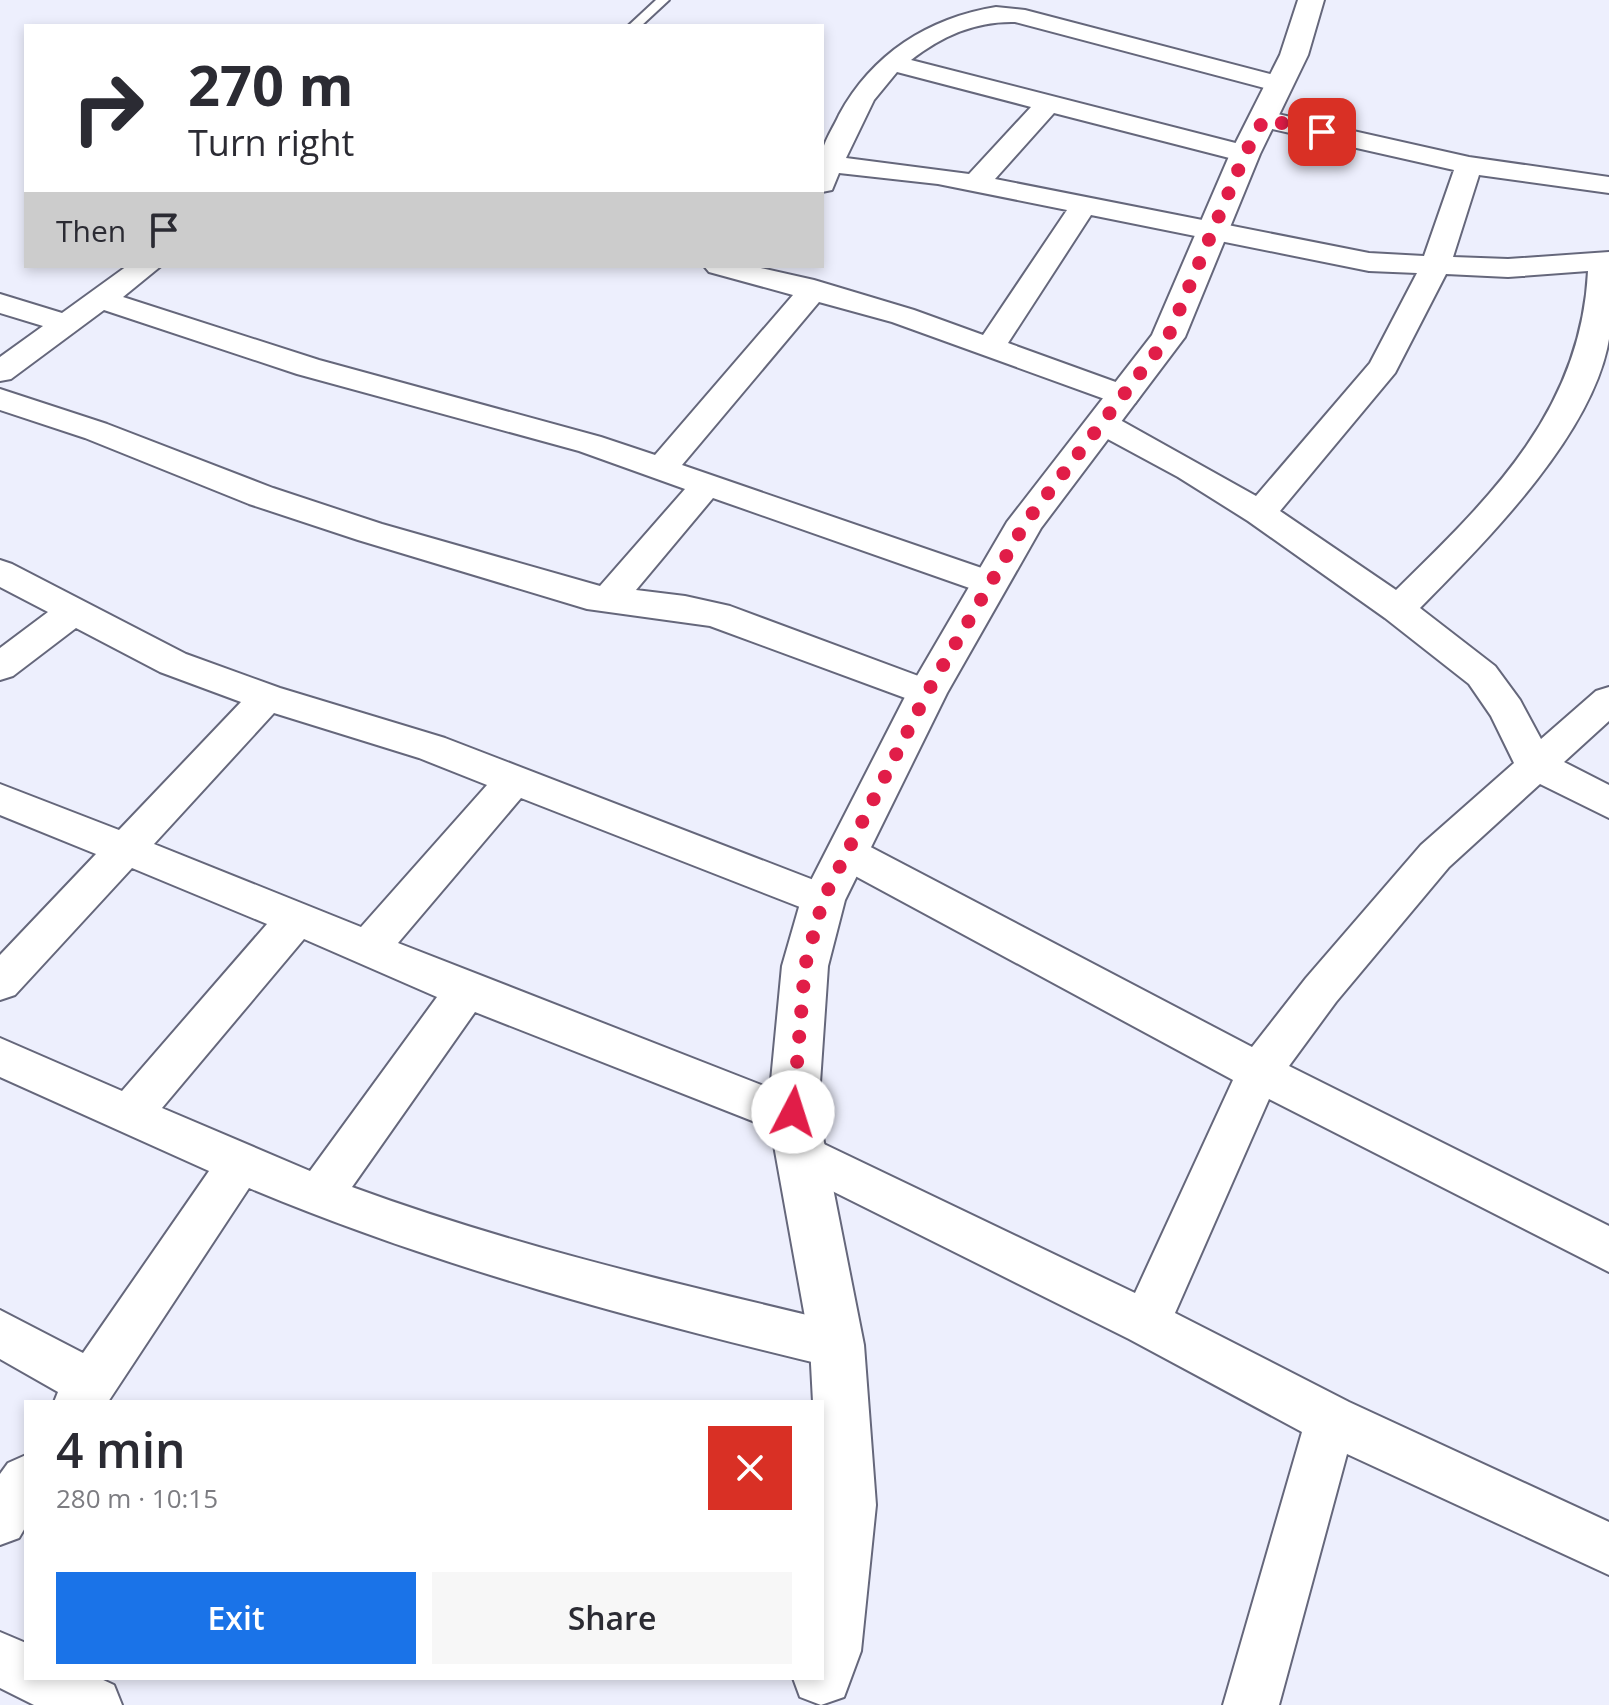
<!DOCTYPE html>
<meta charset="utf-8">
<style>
:root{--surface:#fff;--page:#f7f7f7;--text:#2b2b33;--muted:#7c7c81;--accent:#1a73e8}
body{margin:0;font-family:"Open Sans",sans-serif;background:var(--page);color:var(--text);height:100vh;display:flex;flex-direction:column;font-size:30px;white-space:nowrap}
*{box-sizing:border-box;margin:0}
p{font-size:26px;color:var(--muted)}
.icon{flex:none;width:44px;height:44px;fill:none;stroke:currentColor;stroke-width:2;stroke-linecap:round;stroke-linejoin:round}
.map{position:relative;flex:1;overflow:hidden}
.details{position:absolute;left:24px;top:1400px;width:800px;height:280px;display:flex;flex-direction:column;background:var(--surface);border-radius:0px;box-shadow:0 4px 12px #0003}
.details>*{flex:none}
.guide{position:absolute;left:24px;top:24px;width:800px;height:244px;border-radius:0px;box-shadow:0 4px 12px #0003;background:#fff;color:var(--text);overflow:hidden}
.pin{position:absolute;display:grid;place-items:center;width:68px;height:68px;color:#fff;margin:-34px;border-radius:16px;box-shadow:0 4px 12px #0006}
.me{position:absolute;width:88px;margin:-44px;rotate:5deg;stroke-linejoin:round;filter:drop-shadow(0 0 6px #0008)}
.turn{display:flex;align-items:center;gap:28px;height:168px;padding:0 32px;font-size:36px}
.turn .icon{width:104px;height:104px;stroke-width:2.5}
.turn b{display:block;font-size:56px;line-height:68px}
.then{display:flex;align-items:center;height:76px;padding:0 32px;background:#0003;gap:16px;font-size:30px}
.round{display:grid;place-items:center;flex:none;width:84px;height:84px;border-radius:0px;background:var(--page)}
.headline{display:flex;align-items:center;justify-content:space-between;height:136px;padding:0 32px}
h1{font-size:48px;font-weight:600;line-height:60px}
.button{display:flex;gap:16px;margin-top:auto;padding:16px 32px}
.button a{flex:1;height:92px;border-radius:0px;background:var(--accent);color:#fff;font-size:32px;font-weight:600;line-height:92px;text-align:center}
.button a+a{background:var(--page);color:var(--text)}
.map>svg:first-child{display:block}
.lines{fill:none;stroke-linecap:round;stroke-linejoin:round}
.service-casing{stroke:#65677b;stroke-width:4}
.minor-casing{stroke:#65677b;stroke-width:4}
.tertiary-casing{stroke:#65677b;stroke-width:4}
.service{fill:#fff;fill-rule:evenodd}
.minor{fill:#fff;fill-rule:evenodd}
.tertiary{fill:#fff;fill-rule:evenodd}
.route{stroke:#e11d48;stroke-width:14;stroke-dasharray:0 25.2}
</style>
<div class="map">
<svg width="1609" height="1705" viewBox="0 0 1609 1705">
<rect width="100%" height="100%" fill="#edeffd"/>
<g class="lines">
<g class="service-casing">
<polygon id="service" points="656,0 669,0 641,26 628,26"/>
</g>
<g class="minor-casing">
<g id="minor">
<path d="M996 7 1025 10 1289 79 1293 84 1289 89 1280 92 1015 22C975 21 942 36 911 60L1255 148 1259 154 1255 160 1245 162 1054 113 995 179 1369 253 1424 256 1454 170 1255 125 1251 119 1255 113 1264 111 1469 157 1609 177V193L1479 175 1453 257 1508 259 1609 252C1609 280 1609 311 1609 339 1593 435 1486 541 1420 608L1495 666 1520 700 1541 739 1596 691 1609 687V721L1564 762 1609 785V818L1540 784 1449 867 1336 1002 1289 1066 1609 1226V1272L1269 1099 1175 1313 1349 1402 1609 1522V1575L1347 1454 1279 1705H1223L1302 1432 1129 1339 786 1168 779 1154 786 1140 793 1137 475 1012 352 1187C510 1245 673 1283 837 1322L854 1328 862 1345 854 1362 837 1368C637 1320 440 1268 249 1188L108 1402H54L58 1392 0 1359V1310L83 1353 209 1171 0 1077V1038L122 1091 267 924 132 868 15 995 0 1000V955L96 854 0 815V784L119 830 241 702 160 672 76 628 13 676 0 680V648L48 612 0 587V560L12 564 186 654 280 688 445 738 837 889 843 900 837 911 823 916 521 798 398 943 810 1104 816 1118 810 1132 803 1134 1135 1293 1233 1080 833 864 827 853 833 842 847 837 861 842 1252 1047 1306 978 1421 845 1514 763 1491 716 1469 684 1385 618 1248 521 1178 477 1091 430 1086 423 1091 416 1102 413 1113 416 1256 496 1370 363 1417 273 1369 271 1091 215 1008 343 1135 389 1140 396 1135 403 1124 406 892 322 819 302 682 465 1002 575 1007 583 1002 591 990 595 978 591 713 498 636 590 685 596 730 606 940 684 946 693 940 702 927 706 710 626 587 609 358 540 249 504 85 438 0 410V389L107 424 273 488 382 524 600 586 685 489 579 451 297 374 104 310 11 379 0 381V357L43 326 0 313V294L62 313 127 266H161L123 297 319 360 601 437 655 455 793 295 709 272 704 266H752L814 280 914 310 983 335 1067 210 938 184 839 173 832 190 822 192C822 179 819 161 823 149 826 138 834 126 839 115 872 54 928 18 996 7ZM897 72 1031 107 969 174 846 158 874 100ZM1588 271C1581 411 1490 498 1396 590L1280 511 1395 373 1446 274 1508 277ZM274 713 419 758 487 785 361 927 154 844ZM304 939 437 997 310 1171 162 1108Z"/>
<polygon points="26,1455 26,1526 19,1538 0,1545 0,1474 8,1463"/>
<polygon points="0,1632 26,1643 26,1678 99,1678 114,1685 122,1705 34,1705 0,1688"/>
</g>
</g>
<g class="tertiary-casing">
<polygon id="tertiary" points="1298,0 1324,0 1308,55 1260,154 1185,337 1041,528 947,693 845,900 828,966 818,1112 864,1345 876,1505 861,1651 844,1697 821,1705 800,1697 793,1678 822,1678 822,1402 813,1402 810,1345 768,1112 782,966 801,900 907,693 1007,522 1152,335 1230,154 1280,55"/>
</g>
<use href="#service" class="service"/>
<use href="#minor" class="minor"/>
<use href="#tertiary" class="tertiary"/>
</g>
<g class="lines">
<polyline class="route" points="793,1112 805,966 823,900 927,693 1026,522 1168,337 1245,154 1264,119 1322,132"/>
</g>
</svg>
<div class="pin" style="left:1322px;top:132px;background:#d93025"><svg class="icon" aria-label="arrive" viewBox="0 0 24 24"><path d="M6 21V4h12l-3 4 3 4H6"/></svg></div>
<svg class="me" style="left:793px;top:1112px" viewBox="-20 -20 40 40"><circle r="19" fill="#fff"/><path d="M0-13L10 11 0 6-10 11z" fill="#e11d48"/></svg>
<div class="guide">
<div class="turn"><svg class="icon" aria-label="right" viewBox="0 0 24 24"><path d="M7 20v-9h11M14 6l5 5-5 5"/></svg><div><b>270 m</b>Turn right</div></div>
<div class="then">Then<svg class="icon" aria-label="arrive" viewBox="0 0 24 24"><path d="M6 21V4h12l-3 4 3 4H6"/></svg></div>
</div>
<section class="details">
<div class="headline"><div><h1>4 min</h1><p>280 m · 10:15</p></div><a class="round" style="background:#d93025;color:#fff"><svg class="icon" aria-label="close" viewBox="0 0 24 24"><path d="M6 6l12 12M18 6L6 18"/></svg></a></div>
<div class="button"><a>Exit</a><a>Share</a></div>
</section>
</div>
